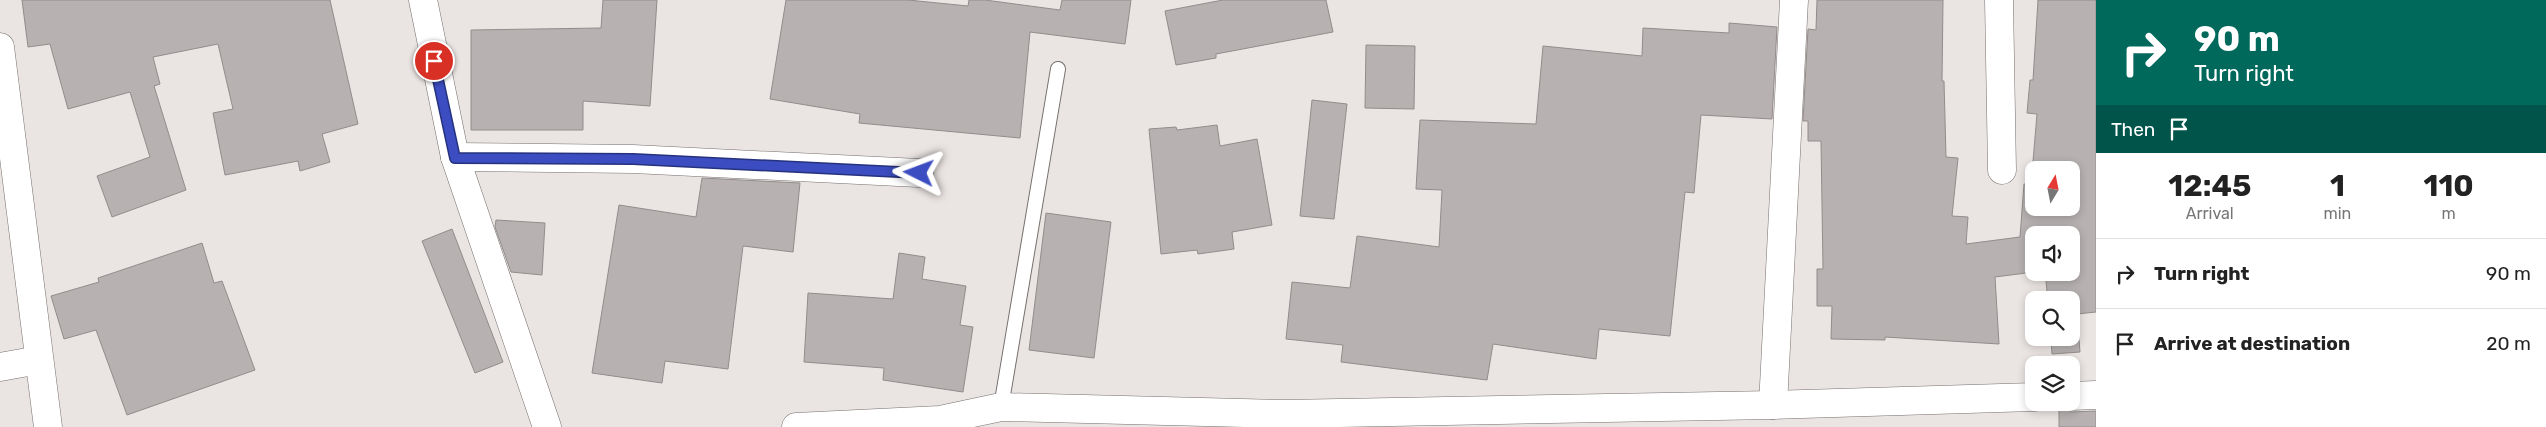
<!DOCTYPE html>
<style>
:root{--surface:#fff;--page:#f6f6f6;--text:#222;--muted:#767676;--line:#e0e0e0}
body{margin:0;font-family:Rubik,sans-serif;background:var(--page);color:var(--text);height:100vh;display:flex;flex-direction:column;font-size:19px;white-space:nowrap}
*{box-sizing:border-box;margin:0}
p{font-size:16px;color:var(--muted)}
.icon{flex:none;width:28px;height:28px;fill:none;stroke:currentColor;stroke-width:2;stroke-linecap:round;stroke-linejoin:round}
.map{position:relative;flex:1;overflow:hidden}
.sheet{display:flex;flex-direction:column;background:var(--surface);width:450px}
.sheet>*{flex:none}
.guide{background:#00695c;color:#fff;overflow:hidden}
.needle{width:32px;rotate:10deg}
.fabs{position:absolute;left:2025px;top:161px;display:grid;gap:10px}
.fabs a{display:grid;place-items:center;width:55px;height:55px;border-radius:10px;background:var(--surface);box-shadow:0 2px 8px #0003;font-size:25px}
.pin{position:absolute;display:grid;place-items:center;width:42px;height:42px;color:#fff;margin:-21px;border:2px solid #fff;border-radius:50%;box-shadow:0 1px 5px #0007}
.me{position:absolute;width:55px;margin:-28px;rotate:273deg;stroke-linejoin:round;filter:drop-shadow(0 0 4px #0008)}
.turn{display:flex;align-items:center;gap:18px;height:105px;padding:0 15px;font-size:22px}
.turn .icon{width:65px;height:65px;stroke-width:2.5}
.turn b{display:block;font-size:35px;line-height:42px}
.then{display:flex;align-items:center;height:48px;padding:0 15px;background:#0003;gap:10px;font-size:19px}
.eta{display:flex;justify-content:space-evenly;align-items:center;height:85px;text-align:center}
.eta b{font-size:30px;font-weight:700;line-height:35px}
ul{padding:0;list-style:none}
li{display:flex;align-items:center;gap:15px;height:70px;padding:0 15px;border-top:1px solid var(--line)}
li div{flex:1}
li b{display:block;font-size:19px}
li em{font-style:normal}
main{display:flex;flex:1;min-height:0}
.map>svg:first-child{display:block}
.building{fill:#b7b1b1;stroke:#928c8d;fill-rule:evenodd}
.lines{fill:none;stroke-linecap:round;stroke-linejoin:round}
.lane-casing{stroke:#75706e;stroke-width:16}
.street-casing{stroke:#75706e;stroke-width:29}
.lane{stroke:#fff;stroke-width:14}
.street{stroke:#fff;stroke-width:28}
.route-casing{stroke:#26327d;stroke-width:12}
.route{stroke:#3b4dc0;stroke-width:9}
</style>
<main>
<div class="map">
<svg width="2096" height="427" viewBox="0 0 2096 427">
<rect width="100%" height="100%" fill="#eae4e2"/>
<g class="building">
<polygon points="22,0 330,0 358,124 322,134 330,162 300,171 298,161 225,175 213,113 233,109 218,44 153,57 160,84 154,86 186,190 112,217 97,176 150,157 130,92 68,109 50,44 28,47"/>
<polygon points="603,0 657,0 650,106 583,101 583,130 471,130 471,30 601,28"/>
<polygon points="786,0 908,0 968,6 969,0 985,0 1060,10 1062,0 1131,0 1125,44 1030,32 1020,138 859,123 860,114 770,99"/>
<polygon points="1223,0 1326,0 1333,32 1216,54 1216,58 1176,65 1165,11"/>
<path d="M1817 0H1943L1942 81H1944L1946 157 1958 158 1952 216 1968 217 1966 244 2020 237 2024 184 2031 185 2037 114 2027 113 2030 80H2033L2038 0H2096V312L2077 314 2080 352 2052 354 2051 338H2071V300H2048L2045 272H2071V235H2034V272L1995 277 1999 344 1885 337V340L1831 339 1832 306H1817V269H1823L1821 141H1808V121H1803L1808 29 1816 30ZM2034 170H2071V208H2034Z"/>
<polygon points="1729,23 1777,27 1772,119 1701,115 1694,193 1685,192 1670,336 1599,329 1596,359 1493,344 1487,380 1341,362 1343,345 1286,339 1292,282 1350,288 1357,236 1439,247 1442,190 1416,189 1420,120 1536,124 1543,46 1642,56 1643,28 1729,33"/>
<polygon points="1366,45 1415,46 1414,109 1365,108"/>
<polygon points="1312,100 1347,104 1334,219 1300,216"/>
<polygon points="1217,125 1220,146 1257,139 1272,225 1232,232 1234,249 1198,254 1197,250 1161,254 1149,129 1176,127 1177,130"/>
<polygon points="702,178 800,183 793,252 743,246 728,369 665,361 662,383 592,373 619,205 696,217"/>
<polygon points="1046,213 1111,222 1094,358 1029,350"/>
<polygon points="496,220 545,223 542,275 511,272 495,227"/>
<polygon points="452,229 503,362 475,373 422,241"/>
<polygon points="202,243 214,283 222,281 255,370 127,415 96,330 64,339 51,296 99,282 98,278"/>
<polygon points="899,253 925,257 922,279 966,286 960,325 973,327 963,392 883,380 884,368 804,362 808,293 893,299"/>
<polygon points="2059,406 2071,412 2096,411 2096,427 2059,427"/>
</g>
<g class="lines">
<g class="lane-casing">
<polyline id="lane" points="1001,407 1058,69"/>
</g>
<g class="street-casing">
<g id="street">
<polyline points="423,0 455,157 547,427"/>
<polyline points="1999,0 2002,170"/>
<polyline points="0,47 48,427"/>
<polyline points="455,157 633,159 919,173"/>
<polyline points="0,367 39,360"/>
<polyline points="2071,396 2096,395"/>
<polyline points="1773,405 1794,0"/>
<polyline points="796,427 940,420 1001,407 1285,414 1773,405 2034,397"/>
</g>
</g>
<use href="#lane" class="lane"/>
<use href="#street" class="street"/>
</g>
<g class="lines">
<g class="route-casing">
<polyline id="route" points="434,61 455,158 633,159 919,173"/>
</g>
<use href="#route" class="route"/>
</g>
</svg>
<div class="fabs">
<a><svg class="needle" viewBox="-14 -14 28 28"><path d="M0-13l5 13h-10z" fill="#e53935"/><path d="M0 13l5-13h-10z" fill="#767676"/></svg></a>
<a><svg class="icon" aria-label="sound" viewBox="0 0 24 24"><path d="M4 9h4l5-4v14l-5-4H4zM17 9q2 3 0 6"/></svg></a>
<a><svg class="icon" aria-label="search" viewBox="0 0 24 24"><circle cx="10" cy="10" r="6"/><path d="M15 15l6 6"/></svg></a>
<a><svg class="icon" aria-label="layers" viewBox="0 0 24 24"><path d="M12 4l9 5-9 5-9-5zM3 14l9 5 9-5"/></svg></a>
</div>
<div class="pin" style="left:434px;top:61px;background:#d93025"><svg class="icon" aria-label="arrive" viewBox="0 0 24 24"><path d="M6 21V4h12l-3 4 3 4H6"/></svg></div>
<svg class="me" style="left:919px;top:173px" viewBox="-20 -20 40 40"><path d="M0-17L14 15 0 8-14 15z" fill="#3b4dc0" stroke="#fff" stroke-width="4"/></svg>
</div>
<section class="sheet">
<div class="guide">
<div class="turn"><svg class="icon" aria-label="right" viewBox="0 0 24 24"><path d="M7 20v-9h11M14 6l5 5-5 5"/></svg><div><b>90 m</b>Turn right</div></div>
<div class="then">Then<svg class="icon" aria-label="arrive" viewBox="0 0 24 24"><path d="M6 21V4h12l-3 4 3 4H6"/></svg></div>
</div>
<div class="eta">
<div><b>12:45</b><p>Arrival</p></div>
<div><b>1</b><p>min</p></div>
<div><b>110</b><p>m</p></div>
</div>
<ul>
<li><svg class="icon" aria-label="right" viewBox="0 0 24 24"><path d="M7 20v-9h11M14 6l5 5-5 5"/></svg><div><b>Turn right</b></div><em>90 m</em></li>
<li><svg class="icon" aria-label="arrive" viewBox="0 0 24 24"><path d="M6 21V4h12l-3 4 3 4H6"/></svg><div><b>Arrive at destination</b></div><em>20 m</em></li>
</ul>
</section>
</main>
